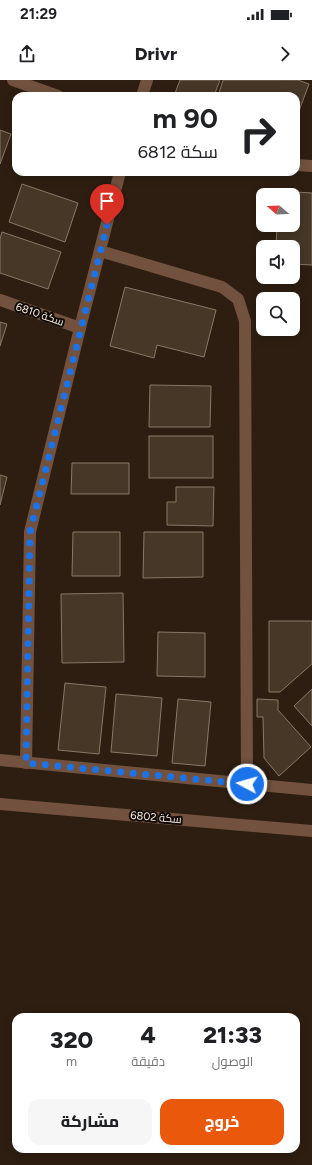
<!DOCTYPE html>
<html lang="ar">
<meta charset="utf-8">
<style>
:root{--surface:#fff;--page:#f6f6f6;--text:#202124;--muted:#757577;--accent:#ea580c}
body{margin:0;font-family:Figtree,Cairo,sans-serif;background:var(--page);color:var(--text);direction:rtl;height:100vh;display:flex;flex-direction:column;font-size:15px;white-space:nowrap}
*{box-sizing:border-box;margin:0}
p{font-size:13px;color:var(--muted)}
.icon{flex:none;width:22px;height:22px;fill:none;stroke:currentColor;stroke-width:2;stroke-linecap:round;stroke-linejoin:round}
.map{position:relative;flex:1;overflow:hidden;direction:ltr}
.side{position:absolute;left:12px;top:933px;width:288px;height:140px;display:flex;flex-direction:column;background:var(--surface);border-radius:12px;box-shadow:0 2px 10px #0003;direction:rtl}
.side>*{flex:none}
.guide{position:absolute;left:12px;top:12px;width:288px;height:84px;border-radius:12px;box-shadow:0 2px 10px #0003;direction:rtl;background:#fff;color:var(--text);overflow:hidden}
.needle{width:26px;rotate:289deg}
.controls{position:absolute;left:256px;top:108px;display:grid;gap:8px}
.controls a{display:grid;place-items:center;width:44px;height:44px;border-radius:8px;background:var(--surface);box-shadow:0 2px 10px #0003;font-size:20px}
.pin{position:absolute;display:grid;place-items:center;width:34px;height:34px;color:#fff;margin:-41px -17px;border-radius:50% 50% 50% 0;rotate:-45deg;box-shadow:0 0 4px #0007}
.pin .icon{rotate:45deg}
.me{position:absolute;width:44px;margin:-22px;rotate:276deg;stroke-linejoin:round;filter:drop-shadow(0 0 3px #0008)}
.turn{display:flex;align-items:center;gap:14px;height:84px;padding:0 16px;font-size:18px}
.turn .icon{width:52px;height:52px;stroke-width:2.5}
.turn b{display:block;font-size:28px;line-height:34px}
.eta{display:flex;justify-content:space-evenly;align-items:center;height:68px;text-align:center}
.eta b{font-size:24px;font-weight:800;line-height:28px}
.cta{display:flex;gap:8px;margin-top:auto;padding:8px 16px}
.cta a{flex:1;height:46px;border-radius:12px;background:var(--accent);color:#fff;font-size:16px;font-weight:800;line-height:46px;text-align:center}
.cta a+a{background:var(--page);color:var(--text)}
.status{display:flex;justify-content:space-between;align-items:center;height:28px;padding:0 20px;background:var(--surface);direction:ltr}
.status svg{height:11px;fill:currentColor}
header{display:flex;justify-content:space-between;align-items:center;height:52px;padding:0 16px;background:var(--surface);font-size:18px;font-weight:800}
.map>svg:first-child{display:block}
.building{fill:#463727;stroke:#897867}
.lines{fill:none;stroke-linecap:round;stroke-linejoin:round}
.minor{stroke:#72523e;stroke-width:12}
.route{stroke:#1a73e8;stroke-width:7;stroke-dasharray:0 12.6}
.labels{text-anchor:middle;stroke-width:4;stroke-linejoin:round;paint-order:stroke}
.street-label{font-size:11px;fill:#faefe7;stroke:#110a05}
</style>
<div class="status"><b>21:29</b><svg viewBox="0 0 49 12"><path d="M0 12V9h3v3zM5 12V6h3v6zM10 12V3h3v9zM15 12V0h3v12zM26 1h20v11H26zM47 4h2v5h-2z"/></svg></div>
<header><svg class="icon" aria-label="forward" viewBox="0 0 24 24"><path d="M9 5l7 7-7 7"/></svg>Drivr<svg class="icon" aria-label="share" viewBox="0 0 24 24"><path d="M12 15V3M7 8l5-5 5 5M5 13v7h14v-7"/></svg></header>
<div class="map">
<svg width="312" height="1085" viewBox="0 0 312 1085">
<rect width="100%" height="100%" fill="#2e1e11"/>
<g class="building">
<polygon points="180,0 220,0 214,16 174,16"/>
<polygon points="223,0 298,0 309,4 296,39 296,16 218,16"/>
<polygon points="0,50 11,54 0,84"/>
<polygon points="22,104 78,123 65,162 9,142"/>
<polygon points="279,111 312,113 312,185 293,184 293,167 276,167 277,145 293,145 293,115 279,115"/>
<polygon points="2,152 61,172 48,209 0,193 0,159"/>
<polygon points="125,207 216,230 204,277 157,265 154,278 110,266"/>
<polygon points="0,242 7,244 0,266"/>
<polygon points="150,305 211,306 210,347 149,347"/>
<rect x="149" y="356" width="64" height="42"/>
<polygon points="72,383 129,383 129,414 71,414"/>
<polygon points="0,395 7,397 0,425"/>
<polygon points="176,407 214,407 213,446 167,445 167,422 176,422"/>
<polygon points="73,452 120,452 120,496 72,496"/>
<polygon points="144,452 203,452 203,497 143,498"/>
<polygon points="123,513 124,582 62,583 61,514"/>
<polygon points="269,541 312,541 312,584 280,612 269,612"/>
<polygon points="158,552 205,553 205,597 157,596"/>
<polygon points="65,603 106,607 99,674 58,670"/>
<polygon points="312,609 312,646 294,626"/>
<polygon points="116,614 162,618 157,676 111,672"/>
<polygon points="178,619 211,622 205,686 172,683"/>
<polygon points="257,619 278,620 278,630 311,667 279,696 264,678 263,637 257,637"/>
</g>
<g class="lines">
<g class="minor">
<polyline points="13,0 58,16"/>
<polyline points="142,16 147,0"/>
<polyline points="296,85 312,86"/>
<polyline points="100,171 222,207 238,219 245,241 247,704"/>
<polyline points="0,220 80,248"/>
<polyline points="0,680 312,710"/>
<polyline points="26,683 30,452 80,248 120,92"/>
<polyline points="0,724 312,751"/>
</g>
</g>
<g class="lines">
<polyline class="route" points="107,145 30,452 26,683 247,704"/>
</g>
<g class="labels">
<g class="street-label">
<text transform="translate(40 234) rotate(19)" y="4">سكة 6810</text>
<text transform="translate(156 737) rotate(5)" y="4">سكة 6802</text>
</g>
</g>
</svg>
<div class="controls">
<a><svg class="needle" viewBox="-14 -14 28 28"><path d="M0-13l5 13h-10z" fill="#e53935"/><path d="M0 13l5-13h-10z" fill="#757577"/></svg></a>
<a><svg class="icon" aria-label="sound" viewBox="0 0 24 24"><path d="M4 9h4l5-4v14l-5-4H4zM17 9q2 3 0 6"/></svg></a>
<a><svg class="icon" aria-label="search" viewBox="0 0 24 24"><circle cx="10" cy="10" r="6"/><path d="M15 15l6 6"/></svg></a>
</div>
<div class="pin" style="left:107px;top:145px;background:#d93025"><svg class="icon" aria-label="arrive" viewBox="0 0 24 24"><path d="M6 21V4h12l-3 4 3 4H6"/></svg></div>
<svg class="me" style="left:247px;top:704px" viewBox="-20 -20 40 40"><circle r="17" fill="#1a73e8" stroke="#fff" stroke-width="3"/><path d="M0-11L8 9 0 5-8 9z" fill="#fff"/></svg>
<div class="guide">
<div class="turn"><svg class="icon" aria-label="right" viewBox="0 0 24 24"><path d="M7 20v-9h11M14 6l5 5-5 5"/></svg><div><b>90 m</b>سكة 6812</div></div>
</div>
<section class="side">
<div class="eta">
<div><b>21:33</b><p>الوصول</p></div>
<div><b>4</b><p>دقيقة</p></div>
<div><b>320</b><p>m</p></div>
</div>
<div class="cta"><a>خروج</a><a>مشاركة</a></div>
</section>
</div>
